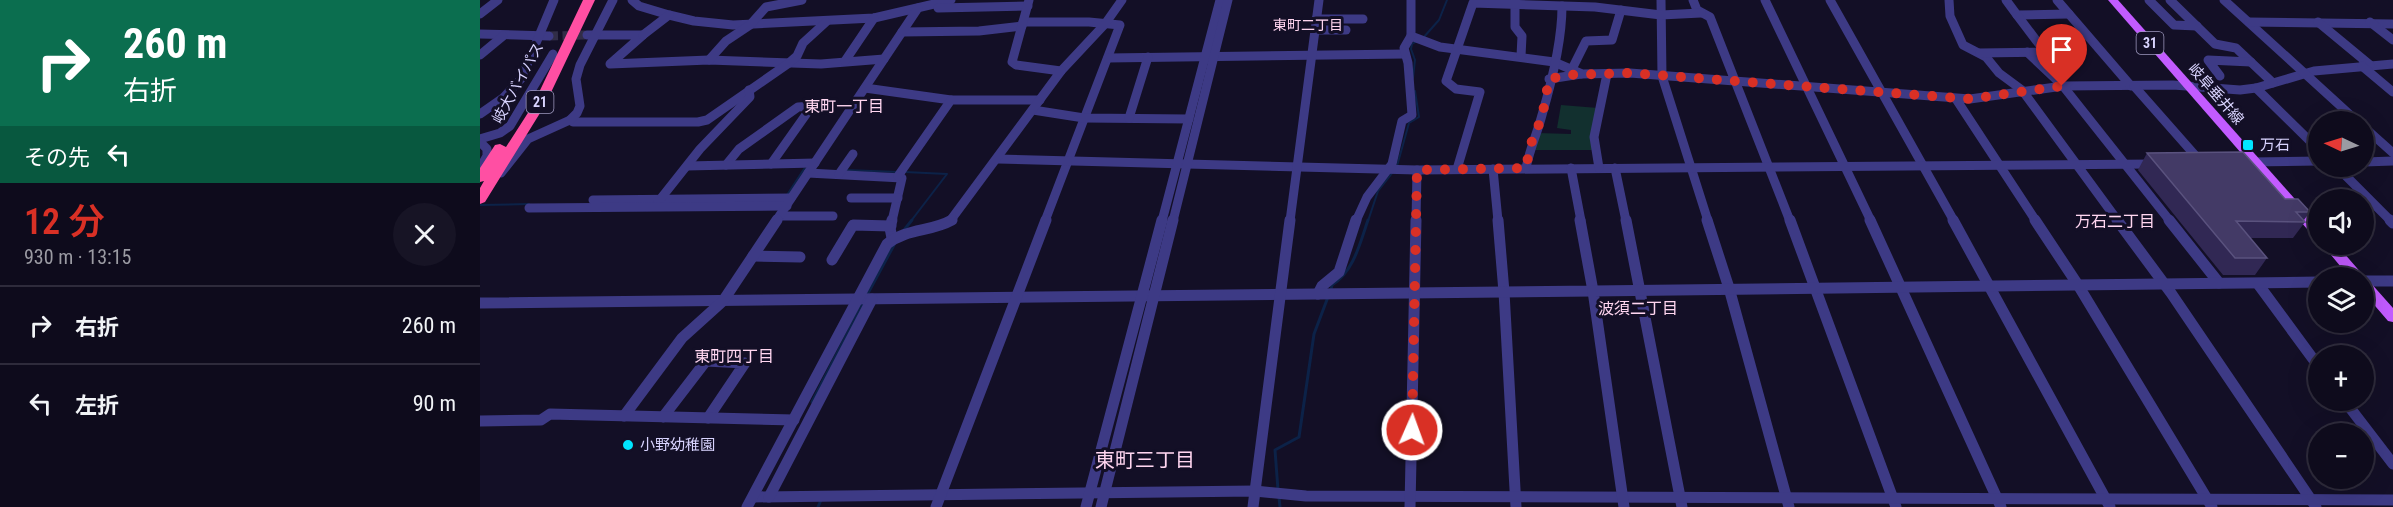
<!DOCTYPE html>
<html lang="ja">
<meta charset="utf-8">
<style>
:root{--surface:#0e0b1c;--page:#171425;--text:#f1f3f6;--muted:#9b9ba3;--line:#2e2b3b;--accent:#d93025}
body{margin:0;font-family:"Roboto Condensed","Noto Sans JP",sans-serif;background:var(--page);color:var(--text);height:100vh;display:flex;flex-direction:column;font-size:22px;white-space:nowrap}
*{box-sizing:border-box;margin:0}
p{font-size:20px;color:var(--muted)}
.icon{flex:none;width:33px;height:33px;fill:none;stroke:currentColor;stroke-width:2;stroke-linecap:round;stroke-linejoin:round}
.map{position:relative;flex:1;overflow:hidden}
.side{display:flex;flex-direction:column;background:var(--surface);width:480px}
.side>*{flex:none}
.guide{background:#0b6e4f;color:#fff;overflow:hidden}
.needle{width:39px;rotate:274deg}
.buttons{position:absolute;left:1828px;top:111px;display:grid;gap:12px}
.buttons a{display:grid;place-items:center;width:66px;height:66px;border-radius:50%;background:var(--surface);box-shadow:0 6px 24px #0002,0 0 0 2px var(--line);font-size:30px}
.pin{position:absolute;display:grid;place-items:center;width:51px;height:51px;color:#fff;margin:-62px -26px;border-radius:50% 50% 50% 0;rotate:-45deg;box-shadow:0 0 6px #0007}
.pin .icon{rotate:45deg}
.me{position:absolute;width:66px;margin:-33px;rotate:2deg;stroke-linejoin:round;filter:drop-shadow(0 0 4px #0008)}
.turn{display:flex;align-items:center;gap:21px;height:126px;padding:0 24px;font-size:27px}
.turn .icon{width:78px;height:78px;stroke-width:2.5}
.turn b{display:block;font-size:42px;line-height:51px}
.then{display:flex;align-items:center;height:57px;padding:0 24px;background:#0003;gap:12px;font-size:22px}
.round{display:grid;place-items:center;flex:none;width:63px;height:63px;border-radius:32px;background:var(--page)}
.headline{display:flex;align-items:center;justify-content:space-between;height:102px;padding:0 24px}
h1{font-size:36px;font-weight:600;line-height:45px;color:var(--accent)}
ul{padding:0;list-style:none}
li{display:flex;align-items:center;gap:18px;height:78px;padding:0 24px;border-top:2px solid var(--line)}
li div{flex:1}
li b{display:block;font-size:22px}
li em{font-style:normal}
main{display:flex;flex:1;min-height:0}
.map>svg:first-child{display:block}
.green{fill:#12302f}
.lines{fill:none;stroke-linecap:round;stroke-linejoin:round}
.stream-far1{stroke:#0c2248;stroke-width:2}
.stream{stroke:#0c2248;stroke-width:3}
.minor-tunnel{stroke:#312d47;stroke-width:9;stroke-dasharray:9 4.5;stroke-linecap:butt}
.minor-far1{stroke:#3d3a85;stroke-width:9}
.minor{stroke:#3d3a85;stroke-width:11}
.major{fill:#c25bff;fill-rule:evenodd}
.highway{fill:#ff4fa3;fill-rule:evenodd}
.wall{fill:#312854}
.building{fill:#433a66;stroke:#5a527e;stroke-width:1.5}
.route{stroke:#d93025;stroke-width:10;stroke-dasharray:0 18}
.poi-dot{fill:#00e5ff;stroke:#130f26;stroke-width:2}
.labels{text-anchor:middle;stroke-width:6;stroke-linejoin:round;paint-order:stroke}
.far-neighbourhood-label{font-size:14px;fill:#ffd6f0;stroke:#130f26}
.shield{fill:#130f26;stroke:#9e99be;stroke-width:1.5}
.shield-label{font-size:14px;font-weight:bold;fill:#d9d4ff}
.street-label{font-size:15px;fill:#d9d4ff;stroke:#130f26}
.poi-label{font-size:15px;fill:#d9d4ff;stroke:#130f26;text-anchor:start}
.neighbourhood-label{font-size:16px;fill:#ffd6f0;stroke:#130f26}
.near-neighbourhood-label{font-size:20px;fill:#ffd6f0;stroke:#130f26}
</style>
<main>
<section class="side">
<div class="guide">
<div class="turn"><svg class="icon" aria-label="right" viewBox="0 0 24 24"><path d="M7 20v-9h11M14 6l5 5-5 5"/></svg><div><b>260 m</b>右折</div></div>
<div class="then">その先<svg class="icon" aria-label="left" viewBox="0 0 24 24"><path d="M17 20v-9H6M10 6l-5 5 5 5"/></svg></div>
</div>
<div class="headline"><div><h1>12 分</h1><p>930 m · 13:15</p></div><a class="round"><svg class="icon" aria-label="close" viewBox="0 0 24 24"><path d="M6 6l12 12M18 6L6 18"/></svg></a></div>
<ul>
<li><svg class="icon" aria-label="right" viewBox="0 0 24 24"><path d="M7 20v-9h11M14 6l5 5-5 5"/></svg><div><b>右折</b></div><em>260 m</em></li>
<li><svg class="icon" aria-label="left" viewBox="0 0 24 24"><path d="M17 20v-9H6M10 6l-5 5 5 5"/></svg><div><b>左折</b></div><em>90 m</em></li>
</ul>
</section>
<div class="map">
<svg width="1913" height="507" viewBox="0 0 1913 507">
<rect width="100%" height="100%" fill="#130f26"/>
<polygon class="green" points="1081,105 1118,108 1113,150 1052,150 1057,133 1091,134 1091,130 1077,128"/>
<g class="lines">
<g class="stream-far1">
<polyline points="943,38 959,20 967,0"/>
<polyline points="933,78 935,60 931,49 932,44 937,41"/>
<polyline points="917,166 929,123 939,117 935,91"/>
<polyline points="365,170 418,172"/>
<polyline points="425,172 467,174 431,221"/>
<polyline points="307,195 324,169 328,169"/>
<polyline points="0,205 49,204"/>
<polyline points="888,221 898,191 913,172"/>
</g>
<g class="stream">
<polyline points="424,230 432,220"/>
<path d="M851 290 852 285C874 271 880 243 888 220"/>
<polyline points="387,295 414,245"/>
<polyline points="332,402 384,301"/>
<polyline points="798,490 795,450 819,437 834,334 848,297"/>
<polyline points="799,497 800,507"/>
<polyline points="338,507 341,500"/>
</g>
<polyline class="minor-tunnel" points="69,36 107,35"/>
<g class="minor-far1">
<polyline points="152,0 159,6 189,15 214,21 253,25 394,18 471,0"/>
<polyline points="931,0 931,36 960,47 1074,62 1102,74 1150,73 1490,99 1583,86 1693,85 1760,90 1776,88 1834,71 1913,64"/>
<polyline points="1035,0 1035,27 1042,36 1041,56"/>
<polyline points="1181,0 1182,76 1228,221"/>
<polyline points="1213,0 1217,10 1230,17 1310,221"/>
<polyline points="1285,0 1391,221"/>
<polyline points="1350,0 1474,221"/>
<polyline points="1469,0 1470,16 1483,45 1506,57 1519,73 1542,90 1638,221"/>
<polyline points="1526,0 1537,15 1589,14"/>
<polyline points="1577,0 1651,86"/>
<polyline points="1669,0 1694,25 1717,26"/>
<polyline points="1690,0 1735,44 1756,48 1793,83"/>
<polyline points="1744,0 1878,122"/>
<polyline points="458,8 548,6"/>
<polyline points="0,14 18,0"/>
<polyline points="836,19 883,19"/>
<polyline points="543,22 609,22 640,25 565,221"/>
<polyline points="1769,22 1913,24"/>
<polyline points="1838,22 1890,65"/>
<polyline points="1890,22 1913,40"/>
<polyline points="835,30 866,30"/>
<polyline points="422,32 499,31 542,26"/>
<polyline points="0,34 69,36"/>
<polyline points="107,35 163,35 130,64 229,60 341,64 404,59"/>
<polyline points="163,35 189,15"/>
<polyline points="1547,52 1583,86 1690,221"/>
<polyline points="1500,53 1565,52 1537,15"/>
<polyline points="0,55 23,36"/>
<polyline points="628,58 925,54"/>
<polyline points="229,60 246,41 270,25 286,7 322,0"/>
<polyline points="365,61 394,18"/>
<polyline points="1882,66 1913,92"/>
<polyline points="1092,69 1106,41 1132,40 1141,10"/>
<polyline points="581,71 625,24 642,0"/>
<polyline points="1740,76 1728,60 1771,62"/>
<polyline points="1069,79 1101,74"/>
<polyline points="1654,86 1721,162"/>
<polyline points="385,88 471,100"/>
<polyline points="1776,88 1839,150"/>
<polyline points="1476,99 1556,221"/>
<polyline points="553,110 604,118 709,119"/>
<polyline points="0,114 23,98 41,79 74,0"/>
<polyline points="649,118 668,57"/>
<polyline points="90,120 93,122 218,122 227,120 309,63 317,56 323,43 346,22"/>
<polyline points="1884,127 1913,153"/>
<polyline points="0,139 20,133 30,126 73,54"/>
<polyline points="0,142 7,149 7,156 0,168"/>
<polyline points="518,159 937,170 1674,164"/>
<polyline points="1770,162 1839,161"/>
<polyline points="1884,162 1913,161"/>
<polyline points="246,165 259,149 318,107 332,106 291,164"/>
<polyline points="207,166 335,163"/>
<polyline points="1856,166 1911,221"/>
<path d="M1046 168C1050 148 1057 134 1062 115 1072 81 1082 42 1082 6"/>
<polyline points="1091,168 1101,221"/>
<polyline points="1119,168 1114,137 1127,74"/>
<polyline points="1135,168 1146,221"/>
<polyline points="977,169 1000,92 976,89 966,81 993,3 1115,7 1181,15 1221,13"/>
<polyline points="1013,169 1018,221"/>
<polyline points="21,173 48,139 90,120 97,113 100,106 96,79 100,65 133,0"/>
<polyline points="328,173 422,178 412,221"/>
<polyline points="359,174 373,154"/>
<polyline points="418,176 471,100 560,100"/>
<polyline points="371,198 418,198"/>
<polyline points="113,200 311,198"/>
<polyline points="178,202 220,149 270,97 269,90"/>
<polyline points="49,208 307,206"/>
<polyline points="300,216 353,216"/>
<polyline points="296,221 438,8"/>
<polyline points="470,221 581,71 536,65 532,62 549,0"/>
<polyline points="682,221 740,0"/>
<polyline points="693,221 748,0"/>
<polyline points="810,221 839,0"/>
<polyline points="876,221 887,197 912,164 922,121 932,115 928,63 924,48 931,36"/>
<polyline points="936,221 937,170"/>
</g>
<g class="minor">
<polyline points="412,220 410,228 412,238"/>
<polyline points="1018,220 1024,292 1036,507"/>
<polyline points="1146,220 1202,507"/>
<polyline points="1227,220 1249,288 1309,507"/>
<polyline points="1310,220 1416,507"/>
<polyline points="1390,220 1521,507"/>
<polyline points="1473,220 1630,507"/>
<polyline points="1555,220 1598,285 1732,507"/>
<polyline points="1637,220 1691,293 1836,507"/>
<polyline points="1689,220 1739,283"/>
<polyline points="1910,220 1913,223"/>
<polyline points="273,256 320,257"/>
<polyline points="352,260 373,225 411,226"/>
<polyline points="1884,281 1913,281"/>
<polyline points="1778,284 1839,367"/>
<polyline points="838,294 842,286 859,272 876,220"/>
<polyline points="0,303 1113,291 1100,220"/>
<polyline points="1864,400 1913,464"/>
<polyline points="144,416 202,338 243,301 297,220"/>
<polyline points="183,417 226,361 265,363 228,418"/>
<polyline points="0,421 61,420 70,414 314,420"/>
<polyline points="273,497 775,491 826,496 1913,500"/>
<polyline points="289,497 392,299"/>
<path d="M267 507 407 244C427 228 451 232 472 220"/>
<polyline points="456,507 566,220"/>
<polyline points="606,507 682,220"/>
<polyline points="621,507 693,220"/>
<polyline points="773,507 810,220"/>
<polyline points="930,507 936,220"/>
<polyline points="1144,507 1113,291 1839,282"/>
</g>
<g class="major">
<polygon points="1628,0 1638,0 1839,226 1839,238 1834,237"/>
<polygon points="1842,244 1856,244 1883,275 1885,278 1884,279 1889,281 1913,308 1913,322 1908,321 1884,293 1884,278 1870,278"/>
</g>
<polygon class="highway" points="103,0 115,0 65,105 5,202 0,204 0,188 4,181 0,182 0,168 15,145 20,144 26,147 53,105"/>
</g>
<polygon class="wall" points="1667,153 1805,199 1830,212 1824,220 1825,222 1813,238 1770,238 1787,258 1775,275 1743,275 1658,170"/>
<polygon class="building" points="1763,152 1805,199 1818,199 1830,212 1816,212 1825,222 1756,221 1787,258 1755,258 1667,153"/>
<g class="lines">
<polyline class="route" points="932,430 937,170 1046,168 1050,146 1062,117 1069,79 1088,75 1150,73 1490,99 1582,86"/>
</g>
<g class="poi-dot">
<rect x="1762" y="139" width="12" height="12" rx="3"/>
<circle cx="148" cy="445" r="6"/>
</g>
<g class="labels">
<g class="far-neighbourhood-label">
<text x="828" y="30">東町二丁目</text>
</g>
<g class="shield">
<rect x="1656.5" y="32" width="27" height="22" rx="4.5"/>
<rect x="46.5" y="91" width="27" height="22" rx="4.5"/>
</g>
<g class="shield-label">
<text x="1670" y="48">31</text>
<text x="60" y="107">21</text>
</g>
<g class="street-label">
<text transform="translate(38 83) rotate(-61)" y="5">岐大バイパス</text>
<text transform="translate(1736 94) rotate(49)" y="5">岐阜垂井線</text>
</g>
<g class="poi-label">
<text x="1780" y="150">万石</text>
<text x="160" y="450">小野幼稚園</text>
</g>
<g class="neighbourhood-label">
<text x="364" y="112">東町一丁目</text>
<text x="1635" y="227">万石二丁目</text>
<text x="1158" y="314">波須二丁目</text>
<text x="254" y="362">東町四丁目</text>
</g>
<g class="near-neighbourhood-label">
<text x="665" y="467">東町三丁目</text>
</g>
</g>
</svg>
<div class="buttons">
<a><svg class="needle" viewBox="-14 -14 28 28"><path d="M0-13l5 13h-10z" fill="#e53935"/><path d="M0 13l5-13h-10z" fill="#9b9ba3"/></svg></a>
<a><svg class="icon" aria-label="sound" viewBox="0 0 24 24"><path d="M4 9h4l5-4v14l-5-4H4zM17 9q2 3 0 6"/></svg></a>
<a><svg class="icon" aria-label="layers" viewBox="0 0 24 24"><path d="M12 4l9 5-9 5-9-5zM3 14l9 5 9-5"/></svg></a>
<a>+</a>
<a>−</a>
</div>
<div class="pin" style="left:1582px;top:86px;background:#d93025"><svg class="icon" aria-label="arrive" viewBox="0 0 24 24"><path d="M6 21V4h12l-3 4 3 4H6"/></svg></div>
<svg class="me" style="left:932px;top:430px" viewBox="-20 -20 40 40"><circle r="17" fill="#d93025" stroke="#fff" stroke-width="3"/><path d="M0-11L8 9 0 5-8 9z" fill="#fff"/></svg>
</div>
</main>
